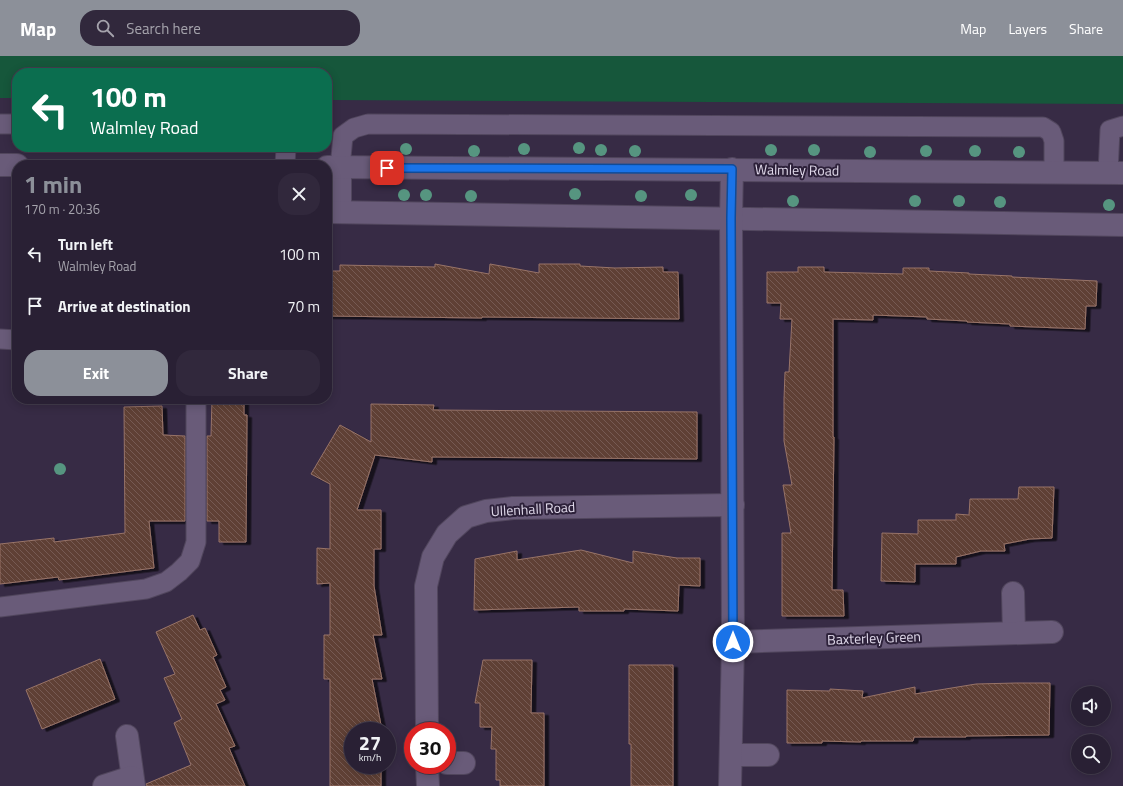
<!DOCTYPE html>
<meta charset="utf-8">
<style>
:root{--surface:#292034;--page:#31283c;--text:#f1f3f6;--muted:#a5a3ac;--line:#453e4f;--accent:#8c9099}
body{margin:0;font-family:"Titillium Web",sans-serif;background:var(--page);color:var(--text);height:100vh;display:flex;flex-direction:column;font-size:15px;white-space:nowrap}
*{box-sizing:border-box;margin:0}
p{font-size:13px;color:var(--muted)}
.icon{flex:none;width:22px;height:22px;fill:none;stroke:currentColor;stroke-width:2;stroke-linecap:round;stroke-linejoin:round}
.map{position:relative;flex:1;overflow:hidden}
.side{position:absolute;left:12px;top:104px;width:320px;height:244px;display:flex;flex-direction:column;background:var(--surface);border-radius:16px;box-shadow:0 2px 10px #0003,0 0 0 1px var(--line)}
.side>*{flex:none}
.banner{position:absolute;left:12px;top:12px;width:320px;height:84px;border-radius:16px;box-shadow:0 2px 10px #0003,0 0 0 1px var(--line);background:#0b6e4f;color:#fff;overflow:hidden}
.fabs{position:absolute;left:1071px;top:630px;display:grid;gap:8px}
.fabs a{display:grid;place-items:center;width:40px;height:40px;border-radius:50%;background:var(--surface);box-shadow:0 2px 10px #0003,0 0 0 1px var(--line);font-size:20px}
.speed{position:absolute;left:344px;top:666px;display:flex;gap:8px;font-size:20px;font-weight:700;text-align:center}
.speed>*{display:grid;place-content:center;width:52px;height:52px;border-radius:50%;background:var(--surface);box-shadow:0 2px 10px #0003,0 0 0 1px var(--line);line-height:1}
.speed small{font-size:10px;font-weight:400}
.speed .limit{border:6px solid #d22;background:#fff;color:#111}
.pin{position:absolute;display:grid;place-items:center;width:34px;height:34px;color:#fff;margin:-17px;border-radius:8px;box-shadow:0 2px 6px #0006}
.me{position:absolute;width:44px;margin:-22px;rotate:0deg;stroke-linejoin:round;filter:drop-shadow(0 0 3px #0008)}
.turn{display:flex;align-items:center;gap:14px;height:84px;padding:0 12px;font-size:18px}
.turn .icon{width:52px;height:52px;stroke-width:2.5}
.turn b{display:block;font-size:28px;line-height:34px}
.round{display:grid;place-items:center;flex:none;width:42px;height:42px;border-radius:16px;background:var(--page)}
.overview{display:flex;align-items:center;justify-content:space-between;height:68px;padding:0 12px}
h1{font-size:24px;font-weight:700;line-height:30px;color:var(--accent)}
.button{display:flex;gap:8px;margin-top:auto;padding:8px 12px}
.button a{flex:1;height:46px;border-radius:16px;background:var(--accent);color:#fff;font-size:16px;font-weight:700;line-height:46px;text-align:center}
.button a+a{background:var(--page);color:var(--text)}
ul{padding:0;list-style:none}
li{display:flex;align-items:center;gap:12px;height:52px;padding:0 12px}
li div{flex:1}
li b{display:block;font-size:15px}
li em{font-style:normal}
header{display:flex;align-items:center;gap:24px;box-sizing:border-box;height:56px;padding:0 20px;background:var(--accent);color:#fff}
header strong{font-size:19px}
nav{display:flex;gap:22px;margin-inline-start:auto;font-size:14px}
.search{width:280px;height:36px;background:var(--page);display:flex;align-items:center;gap:10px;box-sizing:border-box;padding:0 14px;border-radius:16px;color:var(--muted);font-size:15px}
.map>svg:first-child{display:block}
.green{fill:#16573b}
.building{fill:url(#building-back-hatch);stroke:#987468;filter:url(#shadow)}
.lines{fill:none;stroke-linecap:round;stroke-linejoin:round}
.lane-casing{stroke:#51465d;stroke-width:21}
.street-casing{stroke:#51465d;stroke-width:24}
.secondary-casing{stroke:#51465d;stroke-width:24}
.lane{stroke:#695b79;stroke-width:19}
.street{stroke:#695b79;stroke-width:22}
.secondary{stroke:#695b79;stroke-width:22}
.tree{fill:#569580}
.route-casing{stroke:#114b97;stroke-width:10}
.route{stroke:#1a73e8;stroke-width:7}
.labels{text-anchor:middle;stroke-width:4;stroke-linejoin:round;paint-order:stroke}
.street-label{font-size:14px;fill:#e1daeb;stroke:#2d213a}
</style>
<header>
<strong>Map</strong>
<div class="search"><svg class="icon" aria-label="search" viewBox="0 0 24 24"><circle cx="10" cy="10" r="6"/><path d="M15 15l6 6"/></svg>Search here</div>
<nav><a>Map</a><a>Layers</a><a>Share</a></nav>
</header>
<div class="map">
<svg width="1123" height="730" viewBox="0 0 1123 730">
<defs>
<pattern id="building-back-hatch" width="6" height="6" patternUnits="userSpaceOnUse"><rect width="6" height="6" fill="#5f3f34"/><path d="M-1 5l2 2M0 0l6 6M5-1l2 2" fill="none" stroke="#765a52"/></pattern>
<filter id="shadow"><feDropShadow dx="4.5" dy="2.5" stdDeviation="0" flood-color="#0009"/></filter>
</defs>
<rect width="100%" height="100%" fill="#372b45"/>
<polygon class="green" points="0,0 1123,0 1123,48 327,44 327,17 17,17 17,42 0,42"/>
<g class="building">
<polygon points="435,208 489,218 490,208 539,217 539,208 580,208 580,210 615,212 663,211 663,216 678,216 679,263 482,261 482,262 327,260 327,215 340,215 340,209 435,211"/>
<polygon points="798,211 824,211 824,216 903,218 903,212 929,212 929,215 969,217 969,218 1012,220 1012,221 1097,225 1096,250 1086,250 1085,273 1010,270 1010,268 967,266 967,265 927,263 927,261 873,259 873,264 833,263 833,381 834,381 832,534 843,534 844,560 782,560 782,477 791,477 783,429 792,429 784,385 784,343 785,316 789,316 792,263 780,263 781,247 767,247 767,216 798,216"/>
<polygon points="212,343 244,343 244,359 247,359 246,486 219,486 219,465 207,465 207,380 211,380"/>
<polygon points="371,348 434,349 433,354 697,356 697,403 432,401 432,406 375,399 357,454 381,454 381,493 374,493 374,530 382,579 373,579 382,623 372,623 381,669 381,675 353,675 353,709 381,709 381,730 330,730 330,623 324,623 324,579 330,579 330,527 317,528 317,492 330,493 330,428 311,418 340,369 371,386"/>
<polygon points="162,350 163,379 185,380 185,465 149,465 154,512 59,524 58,521 0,528 0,488 54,482 54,486 125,477 124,351"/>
<polygon points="1019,431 1054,431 1052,482 1030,483 1004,488 1005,495 981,495 956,501 956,508 915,508 915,526 881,525 882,477 918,478 918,464 956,464 956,458 969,459 970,443 1018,443"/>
<polygon points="581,494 633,507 633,495 677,502 700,502 700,530 679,529 678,555 624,553 624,555 579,555 579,551 474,554 475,503 517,495 517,504"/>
<polygon points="193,559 200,574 205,572 217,599 213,601 226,631 220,634 225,644 216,648 235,690 229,692 245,730 146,730 146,728 191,709 174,667 182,663 164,622 175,618 156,576"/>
<polygon points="100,603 115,643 42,673 26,634"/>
<polygon points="483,604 532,604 531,657 544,657 544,730 500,730 500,724 496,724 496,693 491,693 492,671 480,671 480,647 475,647"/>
<polygon points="629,609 673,609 673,730 631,730 631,688 629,688"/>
<polygon points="1016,627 1050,627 1049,679 966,680 966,681 914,681 913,685 861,685 861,686 822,685 822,687 787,687 787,634 830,635 830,633 863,635 862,642 915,631 915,638 976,628"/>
</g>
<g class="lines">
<g class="lane-casing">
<g id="lane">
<polyline points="0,68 17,68"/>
<polyline points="285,109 286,91"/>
<polyline points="340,112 343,80 354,72 368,68 1043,71 1051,76 1054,85 1054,117"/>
<polyline points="1108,117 1110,74 1123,70"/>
<polyline points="0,283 17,284"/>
<polyline points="0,551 146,533 166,526 179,516 190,505 196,486 196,343"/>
</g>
</g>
<g class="street-casing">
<g id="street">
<polyline points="340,112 340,156"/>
<polyline points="327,156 1123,169"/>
<polyline points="1013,537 1014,577"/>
<polyline points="733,586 1052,576"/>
<polyline points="427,675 426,530 433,501 447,478 466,461 486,455 513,452 733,449"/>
<polyline points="127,680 134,730"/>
<polyline points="731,699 768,699"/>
<polyline points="447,707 464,707"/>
<polyline points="427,709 428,730"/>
<polyline points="104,730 132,721"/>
<polyline points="730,730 733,586 731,162 732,113"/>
</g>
</g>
<g class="secondary-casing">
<g id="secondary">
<polyline points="0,109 17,109"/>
<polyline points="327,111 1123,117"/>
</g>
</g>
<use href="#lane" class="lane"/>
<use href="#street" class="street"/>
<use href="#secondary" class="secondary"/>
</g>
<g class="tree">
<circle cx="579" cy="92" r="6"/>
<circle cx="406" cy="93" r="6"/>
<circle cx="524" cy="93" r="6"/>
<circle cx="601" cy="94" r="6"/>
<circle cx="771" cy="94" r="6"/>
<circle cx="814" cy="94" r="6"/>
<circle cx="474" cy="95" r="6"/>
<circle cx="635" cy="95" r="6"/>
<circle cx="926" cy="95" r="6"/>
<circle cx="975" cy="95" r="6"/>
<circle cx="870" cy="96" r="6"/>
<circle cx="1019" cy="96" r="6"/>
<circle cx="575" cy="138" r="6"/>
<circle cx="404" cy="139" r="6"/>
<circle cx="426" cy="139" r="6"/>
<circle cx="691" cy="139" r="6"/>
<circle cx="471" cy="140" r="6"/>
<circle cx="641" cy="140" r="6"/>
<circle cx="793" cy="145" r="6"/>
<circle cx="915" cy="145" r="6"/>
<circle cx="959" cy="145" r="6"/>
<circle cx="1000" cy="146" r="6"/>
<circle cx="1109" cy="149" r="6"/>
<circle cx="60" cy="413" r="6"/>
</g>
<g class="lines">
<g class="route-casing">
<polyline id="route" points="387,112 732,113 731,162 733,586"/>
</g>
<use href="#route" class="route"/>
</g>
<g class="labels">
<g class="street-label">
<text transform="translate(797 114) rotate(1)" y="5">Walmley Road</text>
<text transform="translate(533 453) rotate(-3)" y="5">Ullenhall Road</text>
<text transform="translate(874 582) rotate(-2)" y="5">Baxterley Green</text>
</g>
</g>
</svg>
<div class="fabs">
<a><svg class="icon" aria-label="sound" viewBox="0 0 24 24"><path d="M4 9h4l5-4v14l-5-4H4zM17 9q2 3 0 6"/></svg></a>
<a><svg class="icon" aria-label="search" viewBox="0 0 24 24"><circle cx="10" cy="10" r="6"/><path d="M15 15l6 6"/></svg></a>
</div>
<div class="speed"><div>27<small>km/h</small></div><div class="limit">30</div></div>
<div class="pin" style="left:387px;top:112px;background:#d93025"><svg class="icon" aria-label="arrive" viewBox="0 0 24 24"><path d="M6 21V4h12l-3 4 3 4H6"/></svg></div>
<svg class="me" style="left:733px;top:586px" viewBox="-20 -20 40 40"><circle r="17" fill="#1a73e8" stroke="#fff" stroke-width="3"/><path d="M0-11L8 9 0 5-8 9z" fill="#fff"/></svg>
<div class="banner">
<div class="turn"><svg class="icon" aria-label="left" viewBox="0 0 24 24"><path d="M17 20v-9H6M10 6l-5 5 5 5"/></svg><div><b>100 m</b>Walmley Road</div></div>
</div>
<section class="side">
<div class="overview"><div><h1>1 min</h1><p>170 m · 20:36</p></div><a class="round"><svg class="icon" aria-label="close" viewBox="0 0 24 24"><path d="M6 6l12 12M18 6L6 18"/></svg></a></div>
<ul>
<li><svg class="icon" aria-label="left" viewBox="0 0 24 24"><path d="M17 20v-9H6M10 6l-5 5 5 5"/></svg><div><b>Turn left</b><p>Walmley Road</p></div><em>100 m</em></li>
<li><svg class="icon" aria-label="arrive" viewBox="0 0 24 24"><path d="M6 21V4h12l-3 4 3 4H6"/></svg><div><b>Arrive at destination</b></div><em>70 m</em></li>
</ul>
<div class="button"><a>Exit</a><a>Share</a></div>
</section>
</div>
